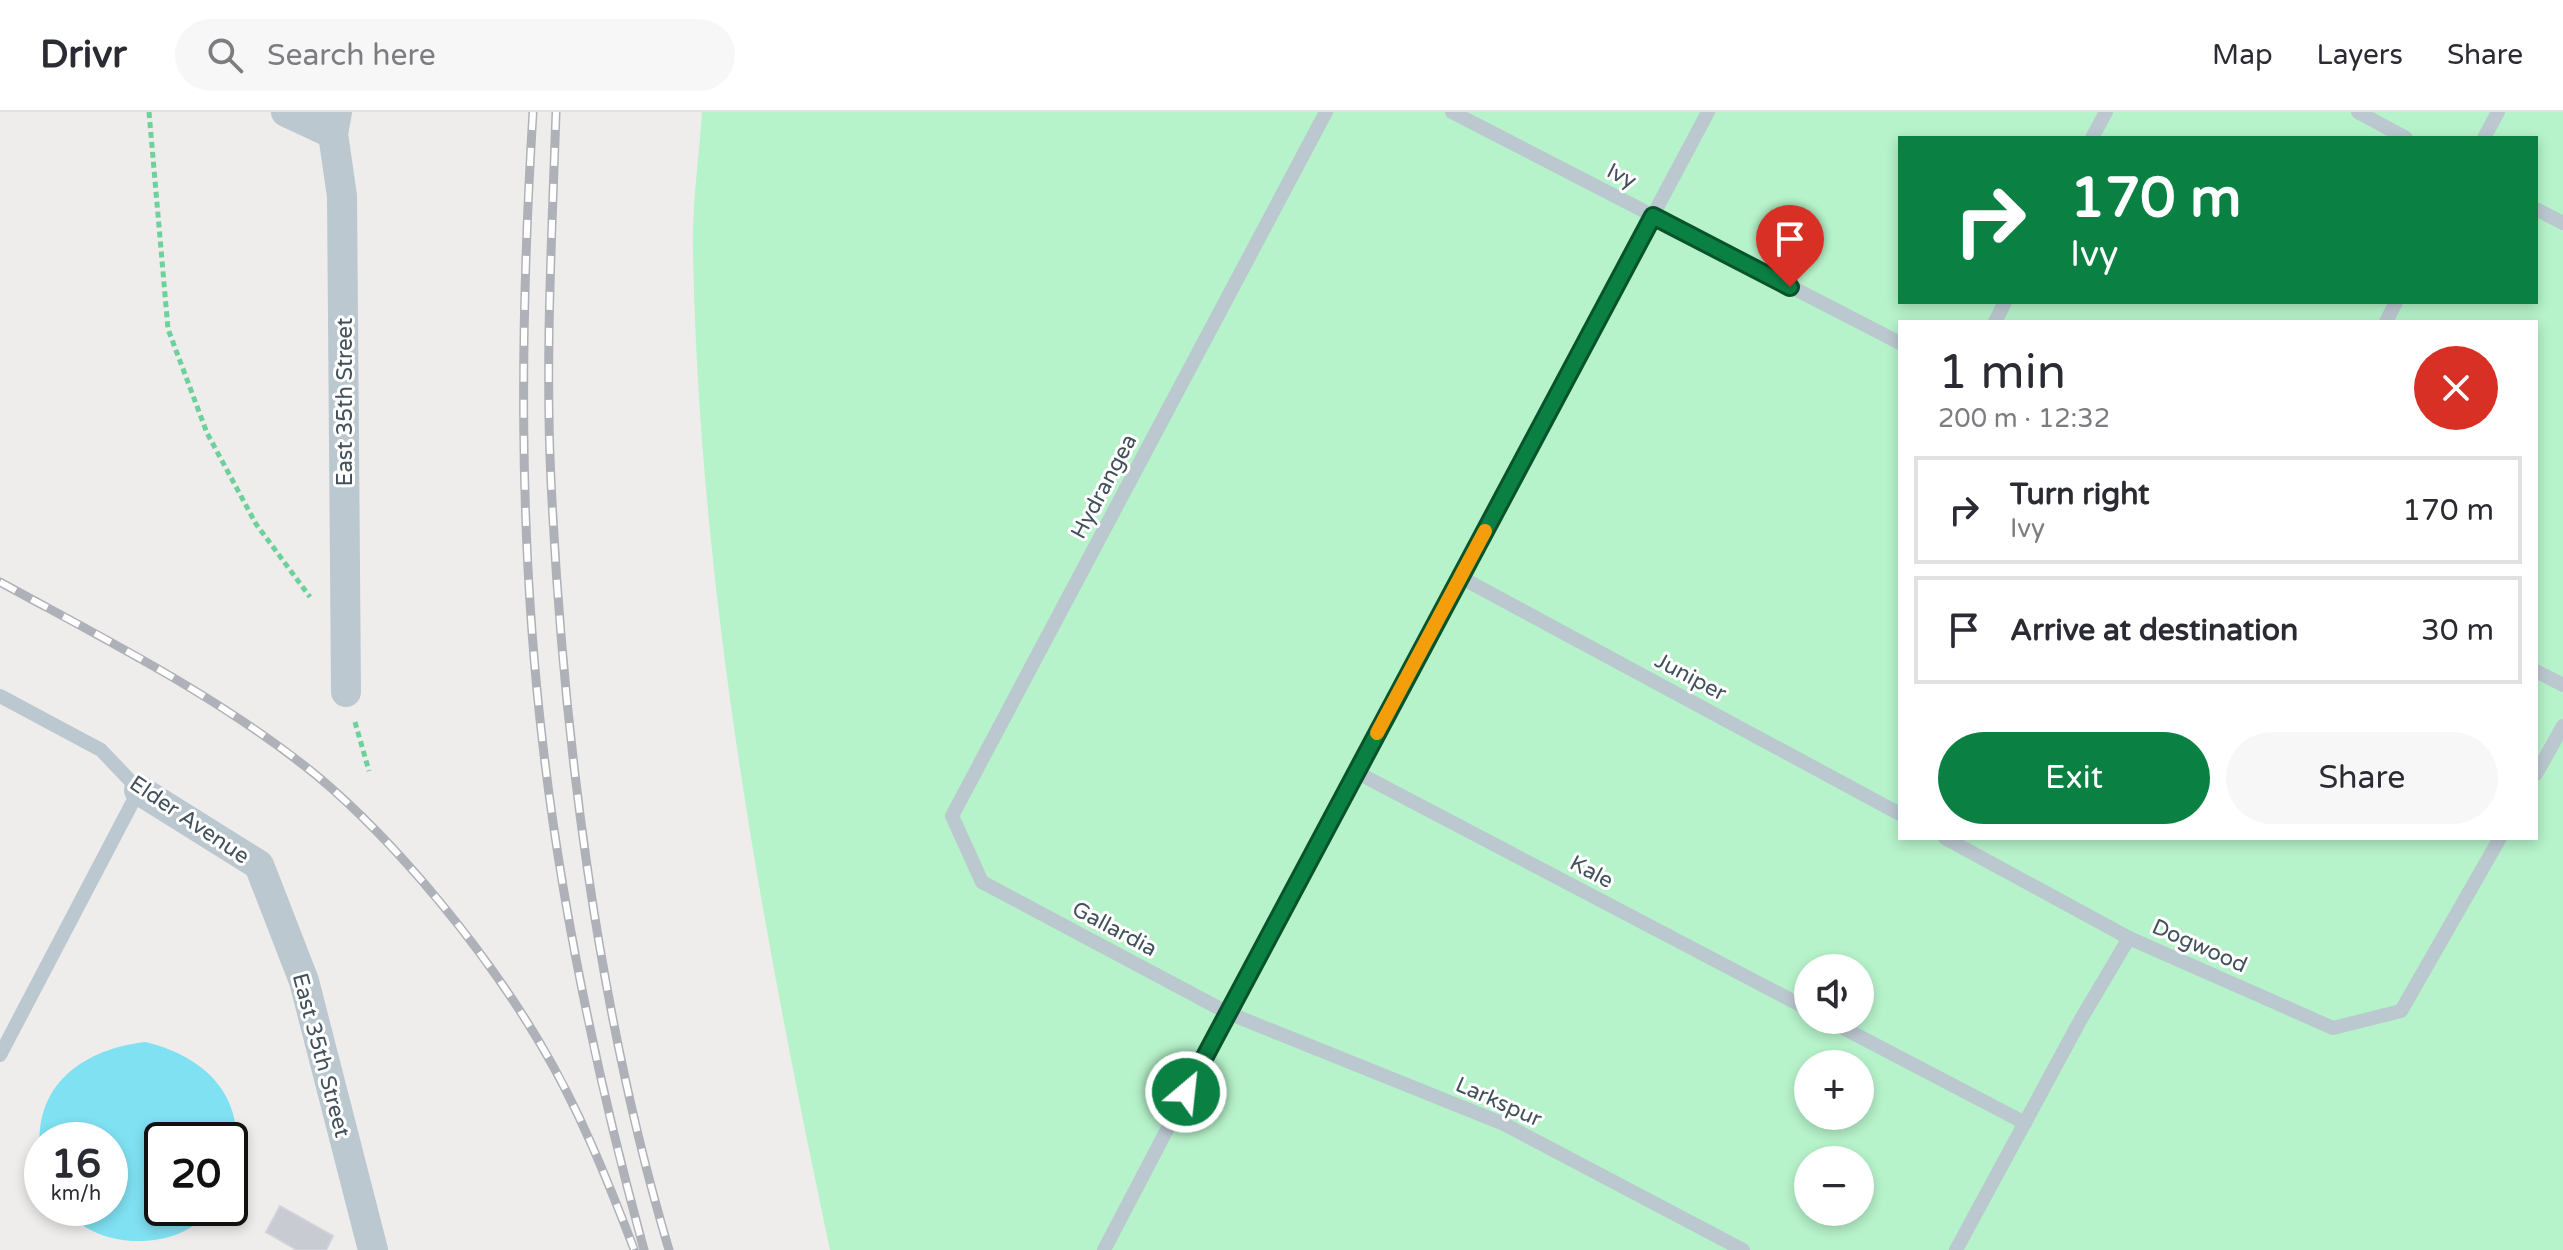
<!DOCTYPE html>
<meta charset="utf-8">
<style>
:root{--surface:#fff;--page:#f7f7f7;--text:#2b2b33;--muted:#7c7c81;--line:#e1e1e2;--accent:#0b8043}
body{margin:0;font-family:"Varela Round",sans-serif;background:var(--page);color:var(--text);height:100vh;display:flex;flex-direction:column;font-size:30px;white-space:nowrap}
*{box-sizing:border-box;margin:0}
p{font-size:26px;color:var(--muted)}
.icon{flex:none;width:44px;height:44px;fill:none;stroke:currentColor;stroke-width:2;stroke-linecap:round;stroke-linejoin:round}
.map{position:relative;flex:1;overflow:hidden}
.details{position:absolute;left:1898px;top:208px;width:640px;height:520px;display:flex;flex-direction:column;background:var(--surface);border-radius:0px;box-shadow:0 4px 12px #0003}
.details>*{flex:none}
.banner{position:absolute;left:1898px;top:24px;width:640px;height:168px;border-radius:0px;box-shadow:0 4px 12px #0003;background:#0b8043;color:#fff;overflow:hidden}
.tools{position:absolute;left:1794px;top:842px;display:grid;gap:16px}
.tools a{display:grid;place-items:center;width:80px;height:80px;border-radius:50%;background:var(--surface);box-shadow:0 4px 12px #0003;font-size:40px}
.speed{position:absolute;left:24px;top:1010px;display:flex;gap:16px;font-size:40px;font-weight:700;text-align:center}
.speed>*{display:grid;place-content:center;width:104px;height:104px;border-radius:50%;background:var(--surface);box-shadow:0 4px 12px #0003;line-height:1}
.speed small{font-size:20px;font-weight:400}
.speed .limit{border:4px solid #111;border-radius:12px;background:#fff;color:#111}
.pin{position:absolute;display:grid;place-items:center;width:68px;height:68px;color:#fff;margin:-82px -34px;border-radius:50% 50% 50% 0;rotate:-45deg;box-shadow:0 0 8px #0007}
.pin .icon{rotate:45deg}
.me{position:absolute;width:88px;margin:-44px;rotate:28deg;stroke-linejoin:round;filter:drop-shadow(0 0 6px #0008)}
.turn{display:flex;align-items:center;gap:28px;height:168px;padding:0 40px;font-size:36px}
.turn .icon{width:104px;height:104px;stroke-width:2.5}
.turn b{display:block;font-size:56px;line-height:68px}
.round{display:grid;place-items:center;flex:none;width:84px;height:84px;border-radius:42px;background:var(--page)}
.summary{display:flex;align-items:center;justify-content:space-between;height:136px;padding:0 40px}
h1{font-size:48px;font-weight:600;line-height:60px}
.cta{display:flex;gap:16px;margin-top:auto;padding:16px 40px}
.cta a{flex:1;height:92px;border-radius:48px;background:var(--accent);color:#fff;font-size:32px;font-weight:600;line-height:92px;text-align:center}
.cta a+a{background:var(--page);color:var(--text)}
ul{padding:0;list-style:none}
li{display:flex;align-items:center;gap:24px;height:108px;margin:0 16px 12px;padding:0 24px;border:4px solid var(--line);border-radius:0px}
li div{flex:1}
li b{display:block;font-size:30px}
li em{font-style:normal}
header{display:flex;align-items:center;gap:48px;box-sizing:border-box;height:112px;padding:0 40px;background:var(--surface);border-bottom:2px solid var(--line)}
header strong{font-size:38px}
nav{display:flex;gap:44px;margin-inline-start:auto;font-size:28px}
.search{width:560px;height:72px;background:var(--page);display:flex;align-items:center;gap:20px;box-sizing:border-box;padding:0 28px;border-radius:44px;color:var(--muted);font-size:30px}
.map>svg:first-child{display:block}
.green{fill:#b6f2ca;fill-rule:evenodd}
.water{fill:#7fe1f2}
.building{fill:#c8ccd2;stroke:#d0d3d9;stroke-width:2}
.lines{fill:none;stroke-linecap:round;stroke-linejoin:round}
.path{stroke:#6cd29a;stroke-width:5;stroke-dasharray:6 4;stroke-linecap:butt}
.lane{stroke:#bbc8d0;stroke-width:14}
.street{stroke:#bbc8d0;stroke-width:30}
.rail-casing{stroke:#aeb2b8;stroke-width:9}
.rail{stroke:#fff;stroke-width:6;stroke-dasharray:18;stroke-linecap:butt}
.route-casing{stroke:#07532c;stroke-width:20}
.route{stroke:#0b8043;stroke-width:14}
.slow{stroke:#f59e0b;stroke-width:14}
.labels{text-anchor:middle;stroke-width:6;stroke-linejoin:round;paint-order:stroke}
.street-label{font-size:22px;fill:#43515b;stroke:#fff}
</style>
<header>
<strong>Drivr</strong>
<div class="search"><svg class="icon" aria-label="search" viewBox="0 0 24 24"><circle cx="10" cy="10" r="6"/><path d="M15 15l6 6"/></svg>Search here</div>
<nav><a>Map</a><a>Layers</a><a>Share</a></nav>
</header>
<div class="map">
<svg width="2563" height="1138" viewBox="0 0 2563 1138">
<rect width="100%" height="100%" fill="#efecec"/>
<path class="green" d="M702 0H2563V1138H830C761 812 699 473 693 139 692 93 699 46 702 0ZM1900 26H2536V190H1900ZM1900 210H2536V726H1900ZM1808 856H1860V908H1808ZM1808 952H1860V1004H1808ZM1808 1048H1860V1100H1808Z"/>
<path class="water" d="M145 930C213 946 253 994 230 1066V1028H162V1096H212C186 1133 124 1138 87 1116 79 1111 71 1102 63 1096H110V1028H42V1051C28 978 78 938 145 930Z"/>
<polygon class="building" points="280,1094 333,1124 326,1138 297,1138 266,1120"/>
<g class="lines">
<g class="path">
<polyline points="149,0 168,217 207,321 256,412 310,485"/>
<polyline points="355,610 369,659"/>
</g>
<g class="lane">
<polyline points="1452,0 1900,231"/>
<polyline points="1708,0 1228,901 1504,1012 1743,1138"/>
<polyline points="2358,0 2406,26"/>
<polyline points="2092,26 2106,0"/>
<polyline points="2484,26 2498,0"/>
<polyline points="2536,97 2563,111"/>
<polyline points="1995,210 2005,190"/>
<polyline points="2386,210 2396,190"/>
<polyline points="1460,465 1900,702"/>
<polyline points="2536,559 2563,573"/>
<polyline points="0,584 101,638 139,678 0,943"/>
<polyline points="1356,660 1808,897"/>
<polyline points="2536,662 2563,614"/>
<polyline points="1945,726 2129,826"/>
<polyline points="1828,908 2025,1011"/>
<polyline points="1104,1138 1228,901 982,770 952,704 1326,0"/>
<polyline points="1956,1138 2081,907 2129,826 2333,916 2401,899 2500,726"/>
</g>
<g class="street">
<polyline points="286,0 333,22"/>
<polyline points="337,0 333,22 342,84 346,580"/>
<polyline points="139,678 259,753 304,869 373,1138"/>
</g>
<g class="rail-casing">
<g id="rail">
<path d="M533 0C520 211 518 424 543 634 563 805 599 973 644 1138"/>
<path d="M556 0C552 122 545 246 551 369 563 621 597 896 669 1138"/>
<path d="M0 470C108 529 220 585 316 663 398 731 487 841 541 933 579 997 607 1067 634 1137"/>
</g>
</g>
<use href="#rail" class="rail"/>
</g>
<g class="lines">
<g class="route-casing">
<polyline id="route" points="1186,980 1653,104 1790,175"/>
</g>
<use href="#route" class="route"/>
<polyline class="slow" points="1377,621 1485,419"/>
</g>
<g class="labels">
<g class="street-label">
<text transform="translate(1622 63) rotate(27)" y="8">Ivy</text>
<text transform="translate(344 290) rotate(-90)" y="8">East 35th Street</text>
<text transform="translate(1103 374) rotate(-62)" y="8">Hydrangea</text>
<text transform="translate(1691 564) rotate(28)" y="8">Juniper</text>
<text transform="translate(190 707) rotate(34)" y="8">Elder Avenue</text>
<text transform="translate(1592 759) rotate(28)" y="8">Kale</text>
<text transform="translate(1115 816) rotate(28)" y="8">Gallardia</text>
<text transform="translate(2200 833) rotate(24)" y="8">Dogwood</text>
<text transform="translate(322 943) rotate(75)" y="8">East 35th Street</text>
<text transform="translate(1499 989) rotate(24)" y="8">Larkspur</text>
</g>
</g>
</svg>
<div class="tools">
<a><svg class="icon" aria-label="sound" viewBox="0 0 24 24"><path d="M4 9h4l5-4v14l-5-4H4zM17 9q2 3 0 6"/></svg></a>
<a>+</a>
<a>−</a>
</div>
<div class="speed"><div>16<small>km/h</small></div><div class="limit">20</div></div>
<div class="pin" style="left:1790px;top:175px;background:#d93025"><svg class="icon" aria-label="arrive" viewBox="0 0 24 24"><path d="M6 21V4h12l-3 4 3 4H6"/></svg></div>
<svg class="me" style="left:1186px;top:980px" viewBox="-20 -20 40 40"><circle r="17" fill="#0b8043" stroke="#fff" stroke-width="3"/><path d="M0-11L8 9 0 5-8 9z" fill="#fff"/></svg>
<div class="banner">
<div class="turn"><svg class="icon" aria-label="right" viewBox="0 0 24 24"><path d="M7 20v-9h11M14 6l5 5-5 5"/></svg><div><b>170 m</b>Ivy</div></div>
</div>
<section class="details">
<div class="summary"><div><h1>1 min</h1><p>200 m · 12:32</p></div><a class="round" style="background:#d93025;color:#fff"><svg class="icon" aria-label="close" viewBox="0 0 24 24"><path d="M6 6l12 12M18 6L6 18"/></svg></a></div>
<ul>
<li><svg class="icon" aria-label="right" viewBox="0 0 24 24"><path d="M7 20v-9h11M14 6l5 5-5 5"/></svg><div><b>Turn right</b><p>Ivy</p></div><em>170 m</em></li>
<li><svg class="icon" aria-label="arrive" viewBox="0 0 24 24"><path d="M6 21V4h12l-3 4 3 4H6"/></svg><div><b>Arrive at destination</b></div><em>30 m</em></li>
</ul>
<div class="cta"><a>Exit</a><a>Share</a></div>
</section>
</div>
